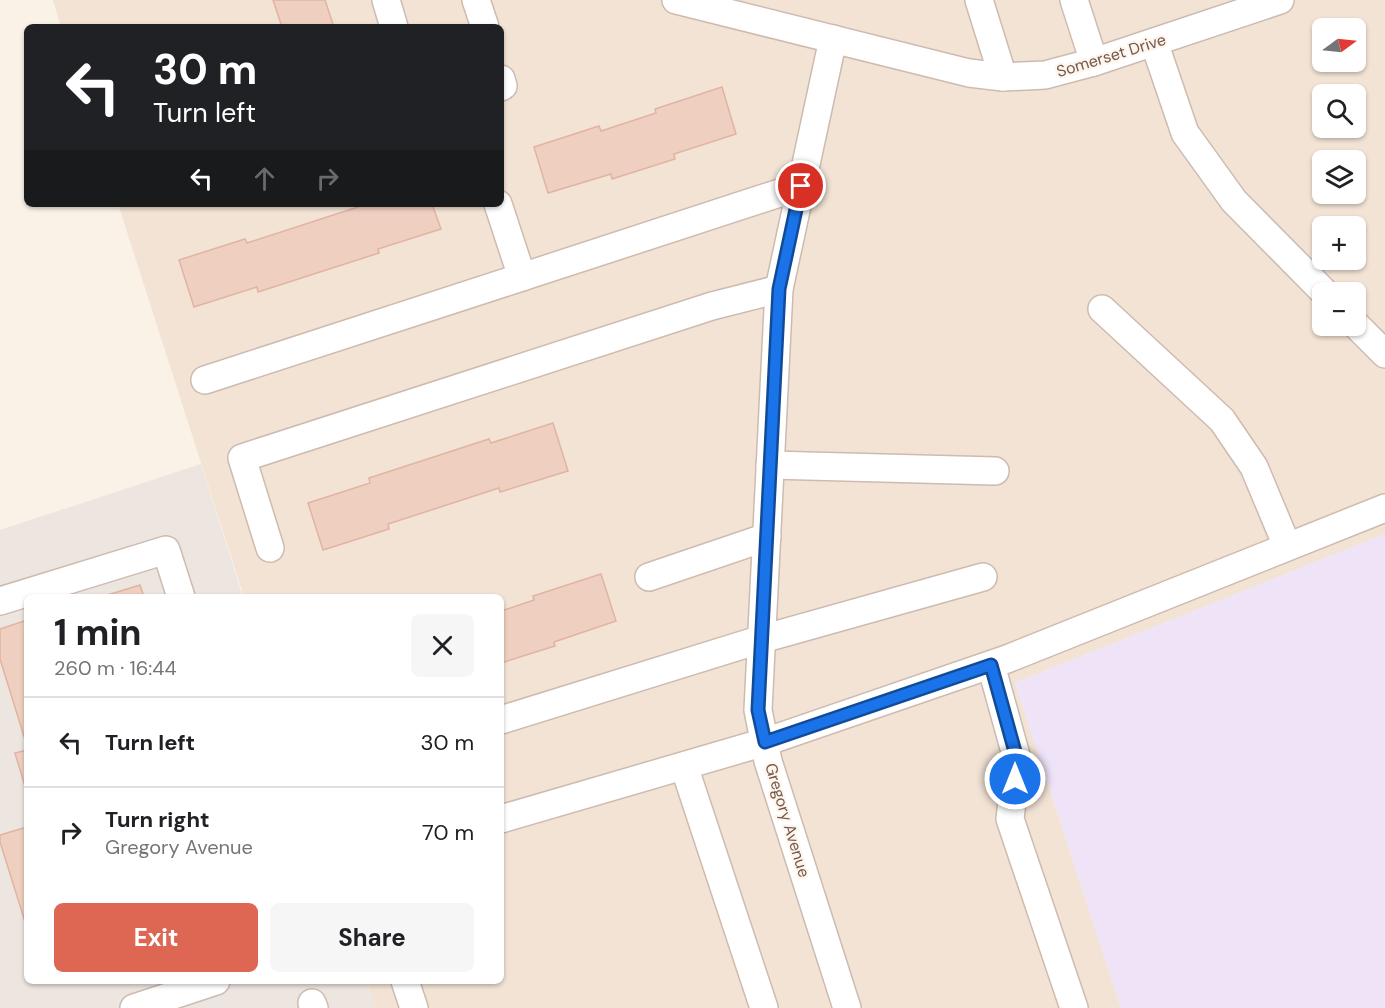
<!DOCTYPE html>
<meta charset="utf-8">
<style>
:root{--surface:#fff;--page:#f6f6f6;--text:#202124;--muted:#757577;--line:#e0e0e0;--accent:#de6753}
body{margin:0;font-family:"DM Sans",sans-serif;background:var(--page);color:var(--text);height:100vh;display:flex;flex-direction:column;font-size:22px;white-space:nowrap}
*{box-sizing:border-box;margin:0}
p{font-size:20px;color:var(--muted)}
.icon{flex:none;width:33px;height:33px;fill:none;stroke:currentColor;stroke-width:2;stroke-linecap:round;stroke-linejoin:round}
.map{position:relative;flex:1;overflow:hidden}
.panel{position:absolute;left:24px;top:594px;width:480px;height:390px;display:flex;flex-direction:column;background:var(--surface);border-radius:9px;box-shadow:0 2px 4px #0004}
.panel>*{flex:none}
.guide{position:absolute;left:24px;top:24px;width:480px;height:183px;border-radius:9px;box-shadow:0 2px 4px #0004;background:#202124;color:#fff;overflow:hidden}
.needle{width:39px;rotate:75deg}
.tools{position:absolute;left:1312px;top:18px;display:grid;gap:12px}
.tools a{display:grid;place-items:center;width:54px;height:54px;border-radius:9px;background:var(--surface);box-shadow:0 2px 4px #0004;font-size:30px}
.pin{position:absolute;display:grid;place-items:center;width:51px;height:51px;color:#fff;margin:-26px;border:3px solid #fff;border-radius:50%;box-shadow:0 2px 6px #0007}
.me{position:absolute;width:66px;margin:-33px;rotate:0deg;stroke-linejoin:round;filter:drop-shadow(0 0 4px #0008)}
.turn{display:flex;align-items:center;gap:21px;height:126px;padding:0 30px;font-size:27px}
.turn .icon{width:78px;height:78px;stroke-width:2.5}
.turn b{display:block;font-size:42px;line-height:51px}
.lanes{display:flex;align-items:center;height:57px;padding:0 30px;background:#0003;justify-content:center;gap:30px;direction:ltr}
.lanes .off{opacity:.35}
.round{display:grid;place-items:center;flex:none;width:63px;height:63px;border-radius:9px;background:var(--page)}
.head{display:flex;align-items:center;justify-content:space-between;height:102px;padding:0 30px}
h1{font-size:36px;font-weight:700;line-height:45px}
.button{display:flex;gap:12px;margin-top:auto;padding:12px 30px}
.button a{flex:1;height:69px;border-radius:9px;background:var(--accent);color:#fff;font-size:24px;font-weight:700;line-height:69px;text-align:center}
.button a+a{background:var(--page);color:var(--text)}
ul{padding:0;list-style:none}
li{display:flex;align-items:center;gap:18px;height:90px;padding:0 30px;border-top:2px solid var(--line)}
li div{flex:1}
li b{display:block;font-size:22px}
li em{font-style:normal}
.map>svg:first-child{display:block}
.residential{fill:#f2e3d5;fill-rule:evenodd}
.industrial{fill:#ece5e0}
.education{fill:#efe3f8}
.building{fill:#efcfc0;stroke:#e1b4a1;stroke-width:1.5}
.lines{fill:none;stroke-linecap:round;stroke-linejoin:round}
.minor-casing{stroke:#cebbb0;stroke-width:30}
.minor{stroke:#fff;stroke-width:27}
.route-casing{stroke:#114b97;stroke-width:15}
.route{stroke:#1a73e8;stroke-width:10}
.labels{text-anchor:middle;stroke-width:4.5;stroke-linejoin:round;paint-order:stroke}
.street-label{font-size:16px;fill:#73574c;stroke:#fef6ed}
</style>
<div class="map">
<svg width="1385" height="1008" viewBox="0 0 1385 1008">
<rect width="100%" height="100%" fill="#fbf2e7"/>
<path class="residential" d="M53 0H1385V534L1015 683 1121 1008H375L367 981H501V597H244L118 204H501V27H61ZM1323 28H1356V62H1323ZM1323 94H1356V128H1323ZM1323 160H1356V194H1323ZM1323 226H1356V260H1323ZM1323 292H1356V326H1323Z"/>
<polygon class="industrial" points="201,464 243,597 27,597 27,981 367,981 375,1008 0,1008 0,530"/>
<polygon class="education" points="1385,534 1385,1008 1121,1008 1015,683"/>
<g class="building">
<polygon points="273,0 325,0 334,27 282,27"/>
<polygon points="722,87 736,134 674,154 675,159 612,179 611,174 548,193 534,147 599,126 601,131 656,113 655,109"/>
<polygon points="357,204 432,204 441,229 378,249 379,253 258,292 257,287 194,307 179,260 245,239 247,243 358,207"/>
<polygon points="553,423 568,471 500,492 499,488 388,524 389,529 323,550 308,503 370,483 369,478 489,439 491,443"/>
<polygon points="601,574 616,621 554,642 555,646 501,663 501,611 534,600 533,596"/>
<polygon points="140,585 144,597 101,597"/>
<polygon points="27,620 27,746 0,659 0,629"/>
<polygon points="27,750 27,793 15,753"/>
<polygon points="27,827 27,928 0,842 0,835"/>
</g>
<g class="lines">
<g class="minor-casing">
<g id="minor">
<polyline points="386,0 394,27"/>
<polyline points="476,0 485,27"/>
<polyline points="676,0 969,73 1003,77 1045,75 1094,62 1280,0"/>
<polyline points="979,0 1003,77"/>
<polyline points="1074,0 1094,62"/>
<polyline points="833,39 779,289 758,710 768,761 847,1008"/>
<polyline points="1154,42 1185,133 1234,201 1324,292"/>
<polyline points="501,79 503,86 501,87"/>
<polyline points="498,204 522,277 801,186"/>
<polyline points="1102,309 1222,420 1254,467 1287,546"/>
<polyline points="1356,325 1385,354"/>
<polyline points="205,380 522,277"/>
<polyline points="770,465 995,471"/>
<polyline points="270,548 242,458 712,306 779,289"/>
<polyline points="649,577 767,537"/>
<polyline points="0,601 166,550 181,597"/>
<polyline points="991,665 1017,759 1010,819 1074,1008"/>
<polyline points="501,720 762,639 983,577"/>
<polyline points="684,766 764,1008"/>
<polyline points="501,819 765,742 1007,659 1385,508"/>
<polyline points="405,981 414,1008"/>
<polyline points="312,1003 314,1008"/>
<polyline points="134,1008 216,981"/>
</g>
</g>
<use href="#minor" class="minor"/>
</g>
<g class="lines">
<g class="route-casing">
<polyline id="route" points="801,186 779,289 758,710 765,742 991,665 1017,759 1015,779"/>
</g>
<use href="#route" class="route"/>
</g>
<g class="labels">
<g class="street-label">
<text transform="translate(1111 55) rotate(-17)" y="6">Somerset Drive</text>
<text transform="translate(788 820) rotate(73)" y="6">Gregory Avenue</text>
</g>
</g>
</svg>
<div class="tools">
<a><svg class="needle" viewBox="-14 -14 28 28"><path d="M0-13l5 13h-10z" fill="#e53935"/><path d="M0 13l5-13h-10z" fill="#757577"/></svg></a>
<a><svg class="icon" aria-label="search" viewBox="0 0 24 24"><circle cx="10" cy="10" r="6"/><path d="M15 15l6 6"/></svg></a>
<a><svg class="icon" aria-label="layers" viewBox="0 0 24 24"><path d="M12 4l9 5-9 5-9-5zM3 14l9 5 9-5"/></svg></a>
<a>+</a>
<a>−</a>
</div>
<div class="pin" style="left:801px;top:186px;background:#d93025"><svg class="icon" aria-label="arrive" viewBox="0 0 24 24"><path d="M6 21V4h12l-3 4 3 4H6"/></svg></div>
<svg class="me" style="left:1015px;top:779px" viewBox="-20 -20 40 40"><circle r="17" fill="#1a73e8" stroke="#fff" stroke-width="3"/><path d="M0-11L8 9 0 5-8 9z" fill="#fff"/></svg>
<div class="guide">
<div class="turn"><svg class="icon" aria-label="left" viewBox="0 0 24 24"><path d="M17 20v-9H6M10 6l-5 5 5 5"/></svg><div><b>30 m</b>Turn left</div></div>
<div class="lanes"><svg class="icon" aria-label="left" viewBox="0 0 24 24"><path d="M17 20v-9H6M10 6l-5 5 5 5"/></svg><svg class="icon off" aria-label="ahead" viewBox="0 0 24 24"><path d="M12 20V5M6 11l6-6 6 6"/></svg><svg class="icon off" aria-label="right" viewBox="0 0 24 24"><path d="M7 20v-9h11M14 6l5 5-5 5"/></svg></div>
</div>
<section class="panel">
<div class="head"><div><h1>1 min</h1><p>260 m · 16:44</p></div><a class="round"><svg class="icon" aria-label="close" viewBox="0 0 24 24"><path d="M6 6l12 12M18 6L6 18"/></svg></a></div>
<ul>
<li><svg class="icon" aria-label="left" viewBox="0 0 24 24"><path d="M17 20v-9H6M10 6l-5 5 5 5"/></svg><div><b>Turn left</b></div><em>30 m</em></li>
<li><svg class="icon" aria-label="right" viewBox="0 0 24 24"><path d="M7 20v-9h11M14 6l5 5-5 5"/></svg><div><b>Turn right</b><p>Gregory Avenue</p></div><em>70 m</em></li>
</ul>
<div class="button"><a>Exit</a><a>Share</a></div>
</section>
</div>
